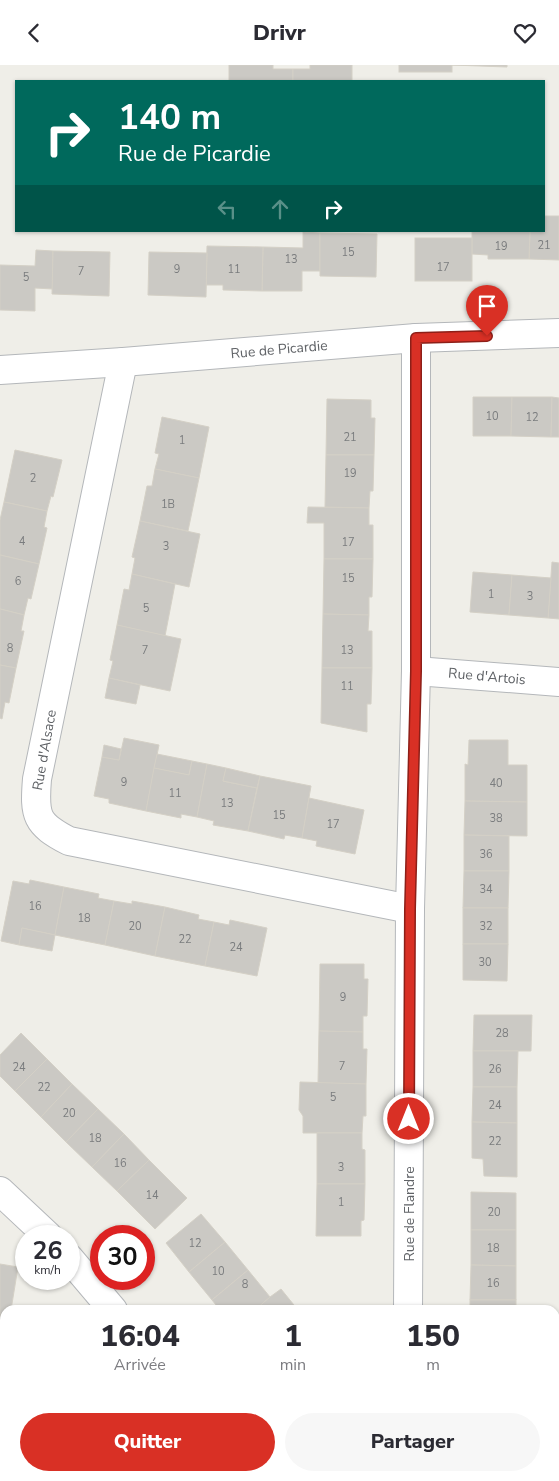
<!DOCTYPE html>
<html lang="fr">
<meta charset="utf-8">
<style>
:root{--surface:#fff;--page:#f7f7f7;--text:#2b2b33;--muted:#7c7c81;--accent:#d93025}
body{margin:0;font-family:"Nunito Sans",sans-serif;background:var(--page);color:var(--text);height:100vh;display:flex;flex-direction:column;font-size:19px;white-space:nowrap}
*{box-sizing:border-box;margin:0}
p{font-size:16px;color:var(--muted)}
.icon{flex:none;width:28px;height:28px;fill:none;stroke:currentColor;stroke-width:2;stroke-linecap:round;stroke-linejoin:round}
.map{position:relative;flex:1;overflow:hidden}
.panel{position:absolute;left:0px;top:1240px;width:560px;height:176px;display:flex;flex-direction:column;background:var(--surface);border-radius:15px 15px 0 0;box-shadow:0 1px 4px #0004}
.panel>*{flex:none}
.banner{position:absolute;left:15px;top:15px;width:530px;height:152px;border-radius:0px;box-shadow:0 1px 4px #0004;background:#00695c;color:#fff;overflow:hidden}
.speed{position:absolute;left:15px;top:1160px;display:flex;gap:10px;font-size:25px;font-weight:700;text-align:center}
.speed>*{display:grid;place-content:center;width:65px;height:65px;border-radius:50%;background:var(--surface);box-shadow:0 1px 4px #0004;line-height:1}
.speed small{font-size:12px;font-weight:400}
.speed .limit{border:8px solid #d22;background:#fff;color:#111}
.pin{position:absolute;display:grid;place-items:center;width:42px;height:42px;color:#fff;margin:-51px -21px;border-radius:50% 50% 50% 0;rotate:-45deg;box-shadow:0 0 5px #0007}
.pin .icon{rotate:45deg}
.me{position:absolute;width:55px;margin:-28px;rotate:0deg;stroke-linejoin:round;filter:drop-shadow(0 0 4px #0008)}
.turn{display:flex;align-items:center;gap:18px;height:105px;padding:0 20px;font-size:22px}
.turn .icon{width:65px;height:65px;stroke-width:2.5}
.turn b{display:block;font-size:35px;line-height:42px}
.lanes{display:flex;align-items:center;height:48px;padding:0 20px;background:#0003;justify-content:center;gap:25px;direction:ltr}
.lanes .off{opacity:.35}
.eta{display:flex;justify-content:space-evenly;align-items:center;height:85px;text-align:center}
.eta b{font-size:30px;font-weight:800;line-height:35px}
.primary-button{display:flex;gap:10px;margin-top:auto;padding:10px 20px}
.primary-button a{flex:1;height:58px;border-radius:30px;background:var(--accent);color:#fff;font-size:20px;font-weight:800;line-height:58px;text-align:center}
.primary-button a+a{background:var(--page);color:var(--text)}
header{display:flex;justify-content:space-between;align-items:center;height:65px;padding:0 20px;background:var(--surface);font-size:22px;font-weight:800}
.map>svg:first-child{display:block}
.building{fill:#cbc9c4;stroke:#d4d0c6}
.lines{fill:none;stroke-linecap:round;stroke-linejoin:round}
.street-casing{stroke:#b4b7ba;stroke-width:30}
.street{stroke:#fff;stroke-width:28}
.route-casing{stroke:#8d1f18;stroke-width:12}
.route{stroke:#d93025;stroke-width:9}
.labels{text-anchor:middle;stroke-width:5;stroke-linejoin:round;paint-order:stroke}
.number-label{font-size:11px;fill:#7a7c7e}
.street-label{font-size:14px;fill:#5f6266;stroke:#fff}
</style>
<header><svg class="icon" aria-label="back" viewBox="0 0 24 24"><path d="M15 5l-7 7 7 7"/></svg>Drivr<svg class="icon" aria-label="heart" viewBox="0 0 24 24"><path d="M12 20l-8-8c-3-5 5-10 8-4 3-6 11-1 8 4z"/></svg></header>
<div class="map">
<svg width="559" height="1416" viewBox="0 0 559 1416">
<rect width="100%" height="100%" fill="#efeee8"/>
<g class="building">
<polygon points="229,0 273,0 273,4 293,4 293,16 229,16"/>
<polygon points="310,0 352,0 352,16 293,16 293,4 310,4"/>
<rect x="399" y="0" width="53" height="7"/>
<polygon points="452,0 507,0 507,2"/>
<polygon points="544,151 559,151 559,195 529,194 530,166 544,166"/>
<polygon points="472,166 530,166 529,194 488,194 488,190 472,189"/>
<polygon points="303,167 320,168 320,206 302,206 302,226 262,226 263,182 303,183"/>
<polygon points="320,168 377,169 376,212 320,211"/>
<rect x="415" y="173" width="57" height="43"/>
<polygon points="207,181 263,182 262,226 223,225 223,220 206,220"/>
<polygon points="36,185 53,186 53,224 35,223 35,246 0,245 0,200 35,201"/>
<polygon points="53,186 110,187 109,231 52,229"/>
<polygon points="149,187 207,188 206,232 148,230"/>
<polygon points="473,332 512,332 511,371 473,371"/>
<polygon points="512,332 552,332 551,372 511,371"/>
<polygon points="552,332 559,333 559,372 551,372"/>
<polygon points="327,334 371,335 371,353 375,353 374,390 326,390"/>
<polygon points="162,352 209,362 199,413 155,404 159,389 155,388"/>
<polygon points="15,385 62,395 53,432 51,431 47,446 4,437"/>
<polygon points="326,390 374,390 373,426 370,426 369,443 325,442"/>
<polygon points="155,404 199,413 188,466 140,456 147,421 152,421"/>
<polygon points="4,437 47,446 44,462 47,463 39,499 0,490 0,455"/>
<polygon points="308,442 369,443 369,460 373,460 373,494 324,494 324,458 307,458"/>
<polygon points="140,456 200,469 189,522 132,509 135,493 132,492"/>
<polygon points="0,490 39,499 31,534 28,533 24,550 0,544"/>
<polygon points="324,494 373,494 372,532 369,532 369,550 323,549"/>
<polygon points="552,497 559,498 559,554 548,553"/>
<polygon points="473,507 512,510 509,550 470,547"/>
<polygon points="132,509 175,519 165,571 117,560 124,524 129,525"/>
<polygon points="512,510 551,513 548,553 509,550"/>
<polygon points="0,544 24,550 21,566 24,566 16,603 0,600"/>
<polygon points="323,549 369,550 368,566 372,566 372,603 322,603"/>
<polygon points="117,560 181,574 170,626 109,613 113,596 110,595"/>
<polygon points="0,600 16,603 9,638 5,637 2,654 0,653"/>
<polygon points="322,603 372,603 371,639 367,639 367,667 321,658"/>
<polygon points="109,613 140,620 136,639 105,633"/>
<polygon points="124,673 159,680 146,746 109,738 109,734 94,731 102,692 119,695"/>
<polygon points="469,675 508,675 508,700 527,700 527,737 465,736 465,699 468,700"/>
<polygon points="104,680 121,684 119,695 102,692"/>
<polygon points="157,689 192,696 189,710 154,703"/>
<polygon points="192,696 207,699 197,752 181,749 181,753 146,746 154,703 189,710"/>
<polygon points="207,699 226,703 223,716 257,723 248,766 213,760 214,756 197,752"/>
<polygon points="226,703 260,711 257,723 223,716"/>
<polygon points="260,711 311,721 302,773 285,770 284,774 248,766"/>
<polygon points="309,733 364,745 355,789 316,781 317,776 302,773"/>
<polygon points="465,736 527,737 527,771 464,770"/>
<polygon points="464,770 509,771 509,806 464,806"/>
<polygon points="464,806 509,806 508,843 463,843"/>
<polygon points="30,815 64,822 55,870 22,863 19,880 1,876 13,816 29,819"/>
<polygon points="64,822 99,829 98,833 114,836 105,880 55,870"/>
<polygon points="114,836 132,839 132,836 165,842 155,891 105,880"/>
<polygon points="165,842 199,850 198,854 214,857 205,901 155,891"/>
<rect x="463" y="843" width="45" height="36"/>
<polygon points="230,855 267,863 257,911 205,901 214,857 229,860"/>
<polygon points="22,863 55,870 52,886 19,880"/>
<polygon points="463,879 508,879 507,916 463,915"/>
<polygon points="320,899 364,899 364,914 368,914 367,951 363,951 363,967 319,966"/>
<polygon points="474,950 532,950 531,986 473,986"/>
<polygon points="319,966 363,967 363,984 367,984 366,1019 318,1018"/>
<polygon points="21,968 47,994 15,1026 0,1011 0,990"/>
<polygon points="473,986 518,986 517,1022 473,1022"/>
<polygon points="47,994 72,1019 41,1052 15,1026"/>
<polygon points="300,1017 366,1019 366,1051 363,1051 362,1068 303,1068 303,1051 299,1045"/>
<polygon points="72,1019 98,1044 66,1077 41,1052"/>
<polygon points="473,1022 517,1022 517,1058 472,1057"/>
<polygon points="98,1044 124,1069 92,1102 66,1077"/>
<polygon points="472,1057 517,1058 517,1112 484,1111 483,1094 472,1093"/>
<polygon points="317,1068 362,1068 362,1084 365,1085 365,1119 317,1119"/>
<polygon points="124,1069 149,1095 117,1126 92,1102"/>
<polygon points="149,1095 187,1133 155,1164 117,1126"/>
<polygon points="317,1119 365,1119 364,1155 361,1156 361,1171 316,1171"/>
<polygon points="471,1127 516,1128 516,1165 471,1165"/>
<polygon points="201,1149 225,1177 189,1207 166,1178"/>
<polygon points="471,1165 516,1165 516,1201 471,1200"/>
<polygon points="225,1177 248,1205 212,1235 189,1207"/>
<polygon points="0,1199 18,1202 11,1245 5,1245 5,1276 0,1303"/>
<polygon points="471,1200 516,1201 516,1235 470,1235"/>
<polygon points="248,1205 270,1232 255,1245 220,1245 212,1235"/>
<polygon points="281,1224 298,1245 255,1245 270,1232"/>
<rect x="470" y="1235" width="46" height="10"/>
<polygon points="64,1411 187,1411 189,1416 80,1416 64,1413"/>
<polygon points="187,1411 209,1411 213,1416 189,1416"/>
<rect x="456" y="1411" width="64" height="3"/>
<rect x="456" y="1414" width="46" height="2"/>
</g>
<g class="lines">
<g class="street-casing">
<g id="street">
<path d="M123 297 37 714C34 751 36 759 69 776L410 844"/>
<polyline points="0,305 123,297 416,273 559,268"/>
<polyline points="416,606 559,617"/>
<polyline points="0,1126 48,1171"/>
<polyline points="69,1193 113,1245"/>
<polyline points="408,1245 410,844 416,606 416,273"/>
<polyline points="251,1411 255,1416"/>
<polyline points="329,1416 334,1411"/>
</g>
</g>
<use href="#street" class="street"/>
</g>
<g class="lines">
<g class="route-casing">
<polyline id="route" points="409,1054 410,844 416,606 416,273 487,271"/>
</g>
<use href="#route" class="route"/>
</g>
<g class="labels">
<g class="number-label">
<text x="544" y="184">21</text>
<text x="501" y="185">19</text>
<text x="348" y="191">15</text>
<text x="291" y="198">13</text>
<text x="443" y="206">17</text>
<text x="177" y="208">9</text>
<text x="234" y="208">11</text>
<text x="81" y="210">7</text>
<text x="26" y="216">5</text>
<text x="492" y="355">10</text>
<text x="532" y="356">12</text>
<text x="350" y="376">21</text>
<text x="182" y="379">1</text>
<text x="350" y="412">19</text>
<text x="33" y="417">2</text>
<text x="168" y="443">1B</text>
<text x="22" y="480">4</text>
<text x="348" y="481">17</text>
<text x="166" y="485">3</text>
<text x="348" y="517">15</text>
<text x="18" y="520">6</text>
<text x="491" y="533">1</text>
<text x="530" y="535">3</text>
<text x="146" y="547">5</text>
<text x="10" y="587">8</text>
<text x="145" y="589">7</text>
<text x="347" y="589">13</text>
<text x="347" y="625">11</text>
<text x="124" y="721">9</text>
<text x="496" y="722">40</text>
<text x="175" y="732">11</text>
<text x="227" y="742">13</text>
<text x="279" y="754">15</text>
<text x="496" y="757">38</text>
<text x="333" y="763">17</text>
<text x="486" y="793">36</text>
<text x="486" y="828">34</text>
<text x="35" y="845">16</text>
<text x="84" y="857">18</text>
<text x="135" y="865">20</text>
<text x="486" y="865">32</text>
<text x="185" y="878">22</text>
<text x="236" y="886">24</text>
<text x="485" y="901">30</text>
<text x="343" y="936">9</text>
<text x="502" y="972">28</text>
<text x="342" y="1005">7</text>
<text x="19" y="1006">24</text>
<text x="495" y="1008">26</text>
<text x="44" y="1026">22</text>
<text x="333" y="1036">5</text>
<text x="495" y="1044">24</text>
<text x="69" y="1052">20</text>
<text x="95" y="1077">18</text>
<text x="495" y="1080">22</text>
<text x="120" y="1102">16</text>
<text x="341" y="1106">3</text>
<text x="152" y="1134">14</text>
<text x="341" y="1141">1</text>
<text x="494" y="1151">20</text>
<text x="195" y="1182">12</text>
<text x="493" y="1187">18</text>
<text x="218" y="1210">10</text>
<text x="493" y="1222">16</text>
<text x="245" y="1223">8</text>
</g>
<g class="street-label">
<text transform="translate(279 284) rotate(-5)" y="5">Rue de Picardie</text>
<text transform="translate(487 611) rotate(5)" y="5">Rue d'Artois</text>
<text transform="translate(44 685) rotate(-80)" y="5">Rue d'Alsace</text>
<text transform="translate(409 1149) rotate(-90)" y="5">Rue de Flandre</text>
</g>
</g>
</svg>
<div class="speed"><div>26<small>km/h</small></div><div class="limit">30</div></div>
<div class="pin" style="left:487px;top:271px;background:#d93025"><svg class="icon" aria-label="arrive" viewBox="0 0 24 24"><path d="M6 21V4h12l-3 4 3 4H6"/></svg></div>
<svg class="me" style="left:409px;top:1054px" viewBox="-20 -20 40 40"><circle r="17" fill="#d93025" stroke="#fff" stroke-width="3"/><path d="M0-11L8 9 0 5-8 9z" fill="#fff"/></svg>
<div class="banner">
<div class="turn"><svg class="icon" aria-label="right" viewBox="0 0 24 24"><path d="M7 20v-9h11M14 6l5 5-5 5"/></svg><div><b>140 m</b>Rue de Picardie</div></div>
<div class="lanes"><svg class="icon off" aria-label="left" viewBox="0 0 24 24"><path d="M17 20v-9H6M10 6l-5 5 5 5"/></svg><svg class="icon off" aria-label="ahead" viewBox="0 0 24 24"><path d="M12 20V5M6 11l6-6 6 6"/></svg><svg class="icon" aria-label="right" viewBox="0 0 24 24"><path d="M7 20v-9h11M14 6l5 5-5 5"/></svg></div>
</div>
<section class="panel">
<div class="eta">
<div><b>16:04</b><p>Arrivée</p></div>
<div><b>1</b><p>min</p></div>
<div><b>150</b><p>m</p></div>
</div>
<div class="primary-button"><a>Quitter</a><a>Partager</a></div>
</section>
</div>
